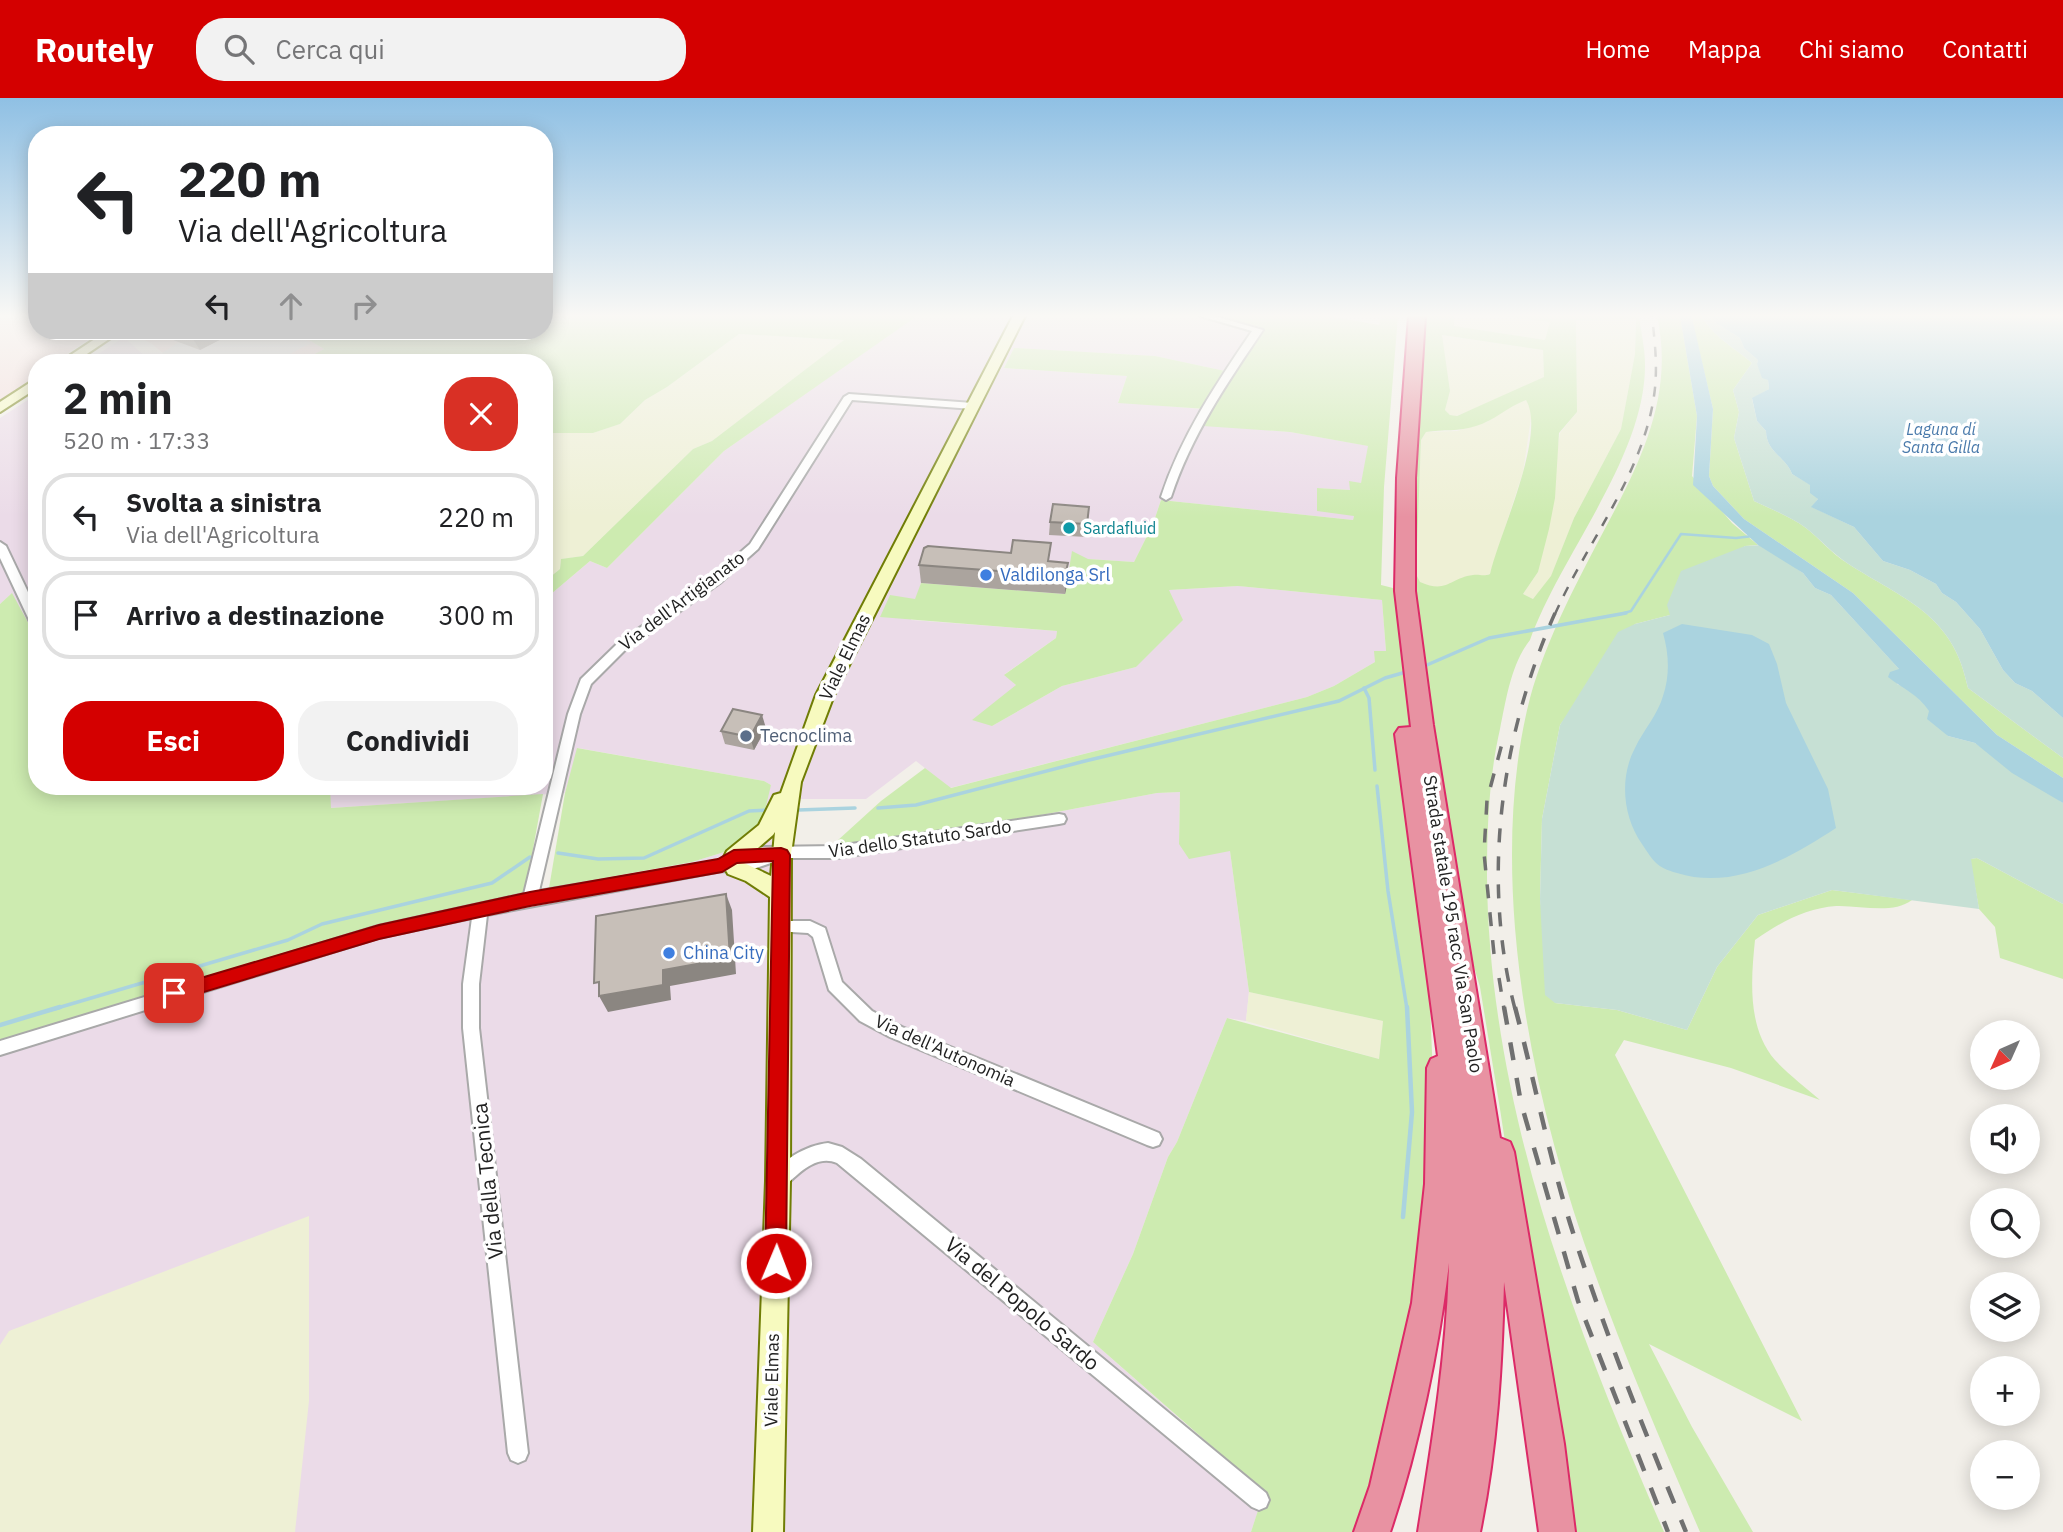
<!DOCTYPE html>
<html lang="it">
<meta charset="utf-8">
<style>
:root{--surface:#fff;--page:#f2f2f2;--text:#202124;--muted:#757577;--line:#e0e0e0;--accent:#d40000}
body{margin:0;font-family:"IBM Plex Sans",sans-serif;background:var(--page);color:var(--text);height:100vh;display:flex;flex-direction:column;font-size:26px;white-space:nowrap}
*{box-sizing:border-box;margin:0}
p{font-size:23px;color:var(--muted)}
.icon{flex:none;width:38px;height:38px;fill:none;stroke:currentColor;stroke-width:2;stroke-linecap:round;stroke-linejoin:round}
.map{position:relative;flex:1;overflow:hidden}
.drawer{position:absolute;left:28px;top:256px;width:525px;height:441px;display:flex;flex-direction:column;background:var(--surface);border-radius:28px;box-shadow:0 4px 18px #0003}
.drawer>*{flex:none}
.top-card{position:absolute;left:28px;top:28px;width:525px;height:214px;border-radius:28px;box-shadow:0 4px 18px #0003;background:#fff;color:var(--text);overflow:hidden}
.needle{width:46px;rotate:225deg}
.controls{position:absolute;left:1970px;top:922px;display:grid;gap:14px}
.controls a{display:grid;place-items:center;width:70px;height:70px;border-radius:50%;background:var(--surface);box-shadow:0 4px 18px #0003;font-size:35px}
.pin{position:absolute;display:grid;place-items:center;width:60px;height:60px;color:#fff;margin:-30px;border-radius:14px;box-shadow:0 4px 10px #0006}
.me{position:absolute;width:77px;margin:-38px;rotate:1deg;stroke-linejoin:round;filter:drop-shadow(0 0 5px #0008)}
.turn{display:flex;align-items:center;gap:24px;height:147px;padding:0 35px;font-size:32px}
.turn .icon{width:91px;height:91px;stroke-width:2.5}
.turn b{display:block;font-size:49px;line-height:60px}
.lanes{display:flex;align-items:center;height:66px;padding:0 35px;background:#0003;justify-content:center;gap:35px;direction:ltr}
.lanes .off{opacity:.35}
.round{display:grid;place-items:center;flex:none;width:74px;height:74px;border-radius:28px;background:var(--page)}
.overview{display:flex;align-items:center;justify-content:space-between;height:119px;padding:0 35px}
h1{font-size:42px;font-weight:800;line-height:52px}
.primary-button{display:flex;gap:14px;margin-top:auto;padding:14px 35px}
.primary-button a{flex:1;height:80px;border-radius:28px;background:var(--accent);color:#fff;font-size:28px;font-weight:800;line-height:80px;text-align:center}
.primary-button a+a{background:var(--page);color:var(--text)}
ul{padding:0;list-style:none}
li{display:flex;align-items:center;gap:21px;height:88px;margin:0 14px 10px;padding:0 21px;border:4px solid var(--line);border-radius:28px}
li div{flex:1}
li b{display:block;font-size:26px}
li em{font-style:normal}
header{display:flex;align-items:center;gap:42px;box-sizing:border-box;height:98px;padding:0 35px;background:var(--accent);color:#fff}
header strong{font-size:33px}
nav{display:flex;gap:38px;margin-inline-start:auto;font-size:24px}
.search{width:490px;height:63px;background:var(--page);display:flex;align-items:center;gap:18px;box-sizing:border-box;padding:0 24px;border-radius:28px;color:var(--muted);font-size:26px}
.map>svg:first-child{display:block}
.commercial{fill:#f2dad9}
.industrial{fill:#ebdbe8}
.farmland{fill:#eef0d5}
.grass{fill:#cdebb0;fill-rule:evenodd}
.wetland{fill:#c6e0d4}
.parking{fill:#e2e2e2}
.water{fill:#aad3df}
.lines{fill:none;stroke-linecap:round;stroke-linejoin:round}
.stream-far2{stroke:#aad3df;stroke-width:2.5}
.stream-far1{stroke:#aad3df;stroke-width:3.5}
.stream{stroke:#aad3df;stroke-width:4.5}
.street-casing{stroke:#a9a9a9;stroke-width:4}
.secondary-casing{stroke:#707d05;stroke-width:4}
.highway-casing{stroke:#dc2a67;stroke-width:4}
.street{fill:#fff;fill-rule:evenodd}
.secondary{fill:#f7fabf;fill-rule:evenodd}
.highway{fill:#e892a2;fill-rule:evenodd}
.rail-far2{stroke:#707070;stroke-width:2.5;stroke-dasharray:10 10;stroke-linecap:butt}
.rail-far1{stroke:#707070;stroke-width:3.5;stroke-dasharray:14 14;stroke-linecap:butt}
.rail{stroke:#707070;stroke-width:4.5;stroke-dasharray:18 18;stroke-linecap:butt}
.wall{fill:#aba49e}
.shaded-wall{fill:#8b8681}
.building{fill:#c7bfb8;stroke:#8b8681;stroke-width:2}
.route{fill:#d40000;stroke:#8a0000;stroke-width:2}
.culture-dot{fill:#0f9aa8;stroke:#fff;stroke-width:2.5}
.shop-dot{fill:#3f7fe0;stroke:#fff;stroke-width:2.5}
.service-dot{fill:#5c6f8a;stroke:#fff;stroke-width:2.5}
.labels{text-anchor:middle;stroke-width:7;stroke-linejoin:round;paint-order:stroke}
.far-water-label{font-size:16px;font-style:italic;fill:#4a7aab;stroke:#fff}
.far-culture-label{font-size:16px;fill:#0d838f;stroke:#fff;text-anchor:start}
.shop-label{font-size:18px;fill:#366cbe;stroke:#fff;text-anchor:start}
.street-label{font-size:18px;fill:#222;stroke:#fff}
.service-label{font-size:18px;fill:#4e5e75;stroke:#fff;text-anchor:start}
.near-street-label{font-size:21px;fill:#222;stroke:#fff}
</style>
<header>
<strong>Routely</strong>
<div class="search"><svg class="icon" aria-label="search" viewBox="0 0 24 24"><circle cx="10" cy="10" r="6"/><path d="M15 15l6 6"/></svg>Cerca qui</div>
<nav><a>Home</a><a>Mappa</a><a>Chi siamo</a><a>Contatti</a></nav>
</header>
<div class="map">
<svg width="2063" height="1434" viewBox="0 0 2063 1434">
<rect width="100%" height="100%" fill="#f2efe9"/>
<g class="commercial">
<polygon points="0,218 37,218 37,233 101,233 55,264 37,264 37,277 0,302"/>
<polygon points="128,233 294,233 324,251 300,264 181,264 169,260 152,246"/>
</g>
<g class="industrial">
<polygon points="915,218 1198,218 1253,230 1255,231 1225,273 1155,258 1014,250 1004,270 1127,278 1118,304 1212,312 1203,327 1290,334 1369,348 1361,385 1350,392 1317,390 1354,418 1353,422 1161,402 1153,426 1134,464 1088,461 1068,483 1065,496 921,485 911,522 1057,533 1056,540 1005,576 1016,587 992,628 1062,588 1136,569 1168,492 1238,488 1382,502 1386,553 1375,564 1334,588 1307,599 950,690 916,663 866,701 796,701 792,733 792,746 796,750 842,748 964,729 978,729 1157,695 1180,694 1179,746 1230,753 1249,894 1246,923 1227,920 1177,1044 1168,1059 1133,1156 1093,1244 1264,1395 1251,1434 0,1434 0,943 278,860 525,795 692,764 734,751 771,687 764,683 578,650 565,695 330,710 330,688 544,688 544,502 590,463 607,470 724,353"/>
<polygon points="124,239 151,264 86,264"/>
<polygon points="37,296 37,485 25,494 37,512 37,541 11,496 0,506 0,320"/>
</g>
<g class="farmland">
<polygon points="1454,218 1501,218 1551,224 1545,242 1454,228"/>
<polygon points="1576,221 1636,221 1635,256 1621,331 1574,420 1551,479 1533,501 1523,496 1538,474 1560,335 1577,314"/>
<polygon points="739,236 845,242 712,343 693,351 583,458 561,461 560,471 544,484 544,335 593,335 620,326 645,302 667,289"/>
<polygon points="1441,237 1543,252 1544,279 1505,299 1456,318 1450,317 1445,312 1450,293"/>
<polygon points="1526,302 1532,313 1523,374 1490,476 1484,478 1473,477 1445,489 1429,489 1420,484 1416,476 1421,342 1426,334 1457,333 1487,324 1508,308"/>
<polygon points="1249,894 1383,923 1379,961 1246,923"/>
<polygon points="309,1118 309,1303 295,1434 0,1434 0,1247 9,1233"/>
</g>
<g class="grass">
<polygon points="544,218 917,218 724,353 607,470 590,463 544,502 544,484 560,471 561,461 583,458 693,351 712,343 844,242 739,236 667,289 645,302 620,326 593,335 544,335 544,264 300,264 324,251 294,233 544,233"/>
<path d="M1211 218H1329L1379 227 1381 218H1398L1384 389 1381 487 1413 495 1414 383 1423 218H1454V228L1545 242 1550 224 1501 218H1639C1641 234 1645 250 1645 266 1646 358 1561 456 1530 542 1511 566 1506 602 1500 631 1489 679 1487 729 1487 779 1489 1006 1574 1228 1664 1434H1565L1500 1011 1480 889 1469 852 1427 831 1435 1029 1407 1271 1357 1434H1251L1264 1394 1093 1244 1133 1156 1168 1059 1177 1044 1227 920 1379 961 1383 923 1249 894 1230 753 1189 761 1179 746 1180 694 1157 695 978 729H964L842 748 837 743 881 703 925 670 951 690 1307 599 1334 588 1375 564 1374 553H1386L1382 502 1238 488 1169 492 1183 522 1136 569 1062 588 992 628 972 622 1016 587 1004 577 1056 540 1057 533 880 519 890 497 915 501 921 485 1065 496 1072 453 1088 461 1134 464 1153 426 1161 402 1353 422 1354 418 1317 413V390L1350 392 1349 383 1361 385 1368 348 1290 334 1203 328 1261 231 1258 228ZM1636 221 1635 256 1621 331 1574 420 1551 478 1533 501 1523 496 1538 474 1549 431 1555 400 1559 335 1577 314 1576 222ZM1442 237 1543 252 1544 279 1457 318 1450 317 1445 312 1450 293ZM1526 302C1547 337 1499 436 1490 476 1483 479 1480 476 1473 477 1450 480 1447 496 1420 484L1416 476 1421 342 1426 334C1443 331 1459 334 1476 328 1494 323 1507 309 1526 302Z"/>
<path d="M1657 218H1680L1697 318 1692 378 1732 425 1758 447 1745 448 1670 517 1635 526 1560 627 1542 721 1540 801 1555 905 1617 912 1687 932 1717 869 1758 817 1832 792 1912 802C1892 817 1860 807 1836 808 1806 810 1779 825 1755 842 1751 881 1747 930 1775 962 1788 976 1805 989 1820 1002L1731 970 1624 942 1615 957 1802 1323 1649 1246 1692 1329 1753 1434H1700C1615 1237 1533 1047 1515 830 1509 754 1511 674 1530 600 1547 539 1579 480 1608 425 1643 359 1674 294 1657 218Z"/>
<path d="M1691 218H1702C1714 240 1734 249 1752 265L1733 292 1739 314 1734 340 1754 403C1771 411 1791 419 1806 430 1820 441 1832 456 1847 465 1904 502 1953 515 1968 590L2063 660V680L1997 637 1853 495 1744 421 1713 388 1709 378 1713 311Z"/>
<polygon points="1014,250 1155,258 1225,273 1206,311 1118,305 1127,278 1004,270"/>
<polygon points="12,495 37,541 37,688 330,688 331,710 543,696 525,795 278,860 106,913 104,910 0,943 0,506"/>
<polygon points="577,650 764,683 771,687 762,725 734,751 692,764 549,790 565,695"/>
<polygon points="1977,760 2063,806 2063,881 2000,860 1995,829 1979,811 1970,761"/>
</g>
<g class="wetland">
<path d="M1702 218H1711L1716 225 1740 240 1744 250 1758 262 1757 266 1768 282 1769 291 1752 301 1757 323 1766 333C1766 354 1786 359 1792 376L1811 387 1818 401 1812 409 1854 429 1883 463 1910 472 1936 486 1942 495 1956 504 1980 531 2003 572 2015 585 2032 593 2063 620V660L1968 590C1953 515 1904 502 1847 465 1832 455 1820 441 1806 430 1791 419 1771 411 1754 403L1734 340 1739 314 1733 292 1752 265C1734 249 1714 240 1702 218Z"/>
<polygon points="1763,447 1803,475 1815,490 1831,497 1900,572 1897,586 1909,591 1923,604 1948,638 1975,645 2063,705 2063,806 1977,760 1971,761 1979,811 1832,792 1758,817 1717,869 1687,932 1617,912 1555,905 1545,897 1540,801 1542,721 1560,627 1618,534 1635,526 1670,517 1667,507 1681,473 1745,448"/>
</g>
<polygon class="parking" points="237,233 294,233 311,245 274,264 181,264 162,255 179,244 200,252"/>
<g class="water">
<path d="M1680 218H1691L1693 224 1713 311 1709 378 1713 388 1744 421 1853 495 1997 637 2063 680V705L2012 675 1975 645 1948 638 1927 621 1929 613C1918 596 1903 591 1888 579L1890 574 1899 571 1831 497 1815 490 1803 475 1758 447 1693 387 1697 318Z"/>
<path d="M1711 218H2063V620L2032 593 2015 585 2003 572 1980 531 1956 504 1942 495 1936 486 1910 472 1883 463 1854 429 1811 409 1818 401 1810 395V387L1792 376C1786 359 1766 354 1766 333L1757 323 1752 300 1769 291 1768 282 1762 280 1757 266 1758 262 1744 250 1740 240 1716 225Z"/>
<path d="M1682 526 1752 537 1769 546 1777 566 1786 605 1828 691 1836 730C1790 760 1734 793 1677 775 1656 769 1654 764 1642 746 1623 719 1619 680 1635 650 1643 633 1658 616 1663 598 1670 577 1669 556 1663 535Z"/>
</g>
<g class="lines">
<polyline class="stream-far2" points="1621,516 1631,513 1681,436 1736,440 1753,438"/>
<g class="stream-far1">
<polyline points="1420,570 1489,540 1626,515"/>
<polyline points="1364,590 1369,600 1375,672"/>
<polyline points="1377,688 1388,793 1407,911"/>
<polyline points="878,710 916,707 1085,663 1339,603 1385,580 1406,574"/>
<polyline points="798,712 855,710"/>
<polyline points="558,755 598,761 644,760 749,713 769,712"/>
<polyline points="54,911 288,842 322,826 492,785 530,759"/>
</g>
<g class="stream">
<polyline points="0,927 60,909"/>
<polyline points="1403,1119 1412,1014 1407,909"/>
</g>
<g class="street-casing">
<g id="street">
<path d="M1200 218H1214L1263 232C1227 285 1191 338 1171 399L1166 402 1161 399C1181 338 1216 286 1252 233Z"/>
<polygon points="849,296 973,305 978,308 973,311 852,302 758,451 721,484 625,552 591,586 580,616 539,793 724,762 726,757 731,755 764,749 837,748 1059,716 1064,717 1066,721 1064,725 1059,726 837,760 785,760 745,774 722,773 487,817 479,886 479,930 528,1355 525,1362 518,1365 511,1362 508,1355 463,930 463,886 472,820 378,840 0,957 0,943 378,828 524,796 568,616 581,581 617,546 713,478 750,446 844,299"/>
<polygon points="0,444 6,448 37,513 37,530 31,526 0,460"/>
<polygon points="780,823 810,823 825,830 842,884 872,913 902,929 1159,1035 1162,1041 1159,1047 1153,1049 1147,1047 890,939 860,923 829,892 813,839 808,835 775,833 772,829 775,825"/>
<path d="M828 1045 842 1049 861 1061 1266 1395 1269 1402 1266 1409 1259 1412 1252 1409 837 1065C816 1056 798 1076 784 1089L778 1092 772 1089 769 1083C778 1063 807 1047 828 1045Z"/>
</g>
</g>
<g class="secondary-casing">
<g id="secondary">
<path d="M1013 218H1025L834 597 801 684 791 756 790 1083 783 1434H753L766 1083 770 799 746 783 728 776 725 770 728 765 724 759 727 753 759 727 774 697 781 695 816 597ZM775 734 771 778 742 764 773 737Z"/>
<polygon points="107,233 121,233 75,264 60,264"/>
<polygon points="37,280 37,290 0,314 0,304"/>
</g>
</g>
<g class="highway-casing">
<path id="highway" d="M1409 218H1425L1415 380V493L1433 627 1500 1040 1510 1044 1514 1054 1564 1346 1575 1434H1539L1504 1184C1502 1269 1497 1351 1480 1434H1418C1432 1345 1447 1255 1449 1165 1439 1251 1418 1352 1390 1434H1354L1370 1388 1412 1205 1425 1086 1427 970 1431 961 1438 958 1395 636 1399 630 1411 629 1395 493 1397 380Z"/>
</g>
<use href="#street" class="street"/>
<use href="#secondary" class="secondary"/>
<use href="#highway" class="highway"/>
<path class="rail-far2" d="M1555 516C1587 444 1642 378 1654 298 1658 271 1655 245 1652 218"/>
<g class="rail-far1">
<polyline points="1494,856 1484,755 1487,702 1504,638"/>
<polyline points="1499,880 1504,911"/>
<path d="M1515 911C1481 781 1501 637 1555 515"/>
</g>
<g class="rail">
<polyline points="1504,909 1521,1005 1578,1203 1668,1434"/>
<path d="M1515 909C1534 981 1548 1054 1570 1125 1603 1230 1644 1332 1686 1434"/>
</g>
</g>
<g class="wall">
<polygon points="149,233 237,233 200,252"/>
<polygon points="1089,409 1087,439 1049,437 1050,424"/>
<polygon points="1050,463 1068,465 1068,483 1065,496 921,485 919,467"/>
<polygon points="766,630 754,652 725,646 721,633"/>
</g>
<g class="shaded-wall">
<polygon points="194,233 237,233 200,252 189,235"/>
<polygon points="1068,465 1068,483 1065,496 1065,478"/>
<polygon points="762,617 766,630 754,652 750,639"/>
<polygon points="726,796 732,812 736,876 670,888 671,902 608,914 599,898 663,872"/>
</g>
<g class="building">
<polygon points="1053,406 1089,409 1087,426 1050,424"/>
<polygon points="1013,442 1051,445 1048,463 1068,465 1065,478 919,467 924,450 928,448 1011,455"/>
<polygon points="733,611 762,617 750,639 721,633"/>
<polygon points="726,796 730,860 663,872 663,887 599,898 599,884 594,885 596,818"/>
</g>
<linearGradient id="sky" x2="0" y2="1"><stop stop-color="#8fc0e4"/><stop offset="0.52" stop-color="#f9f8f5"/><stop offset="1" stop-color="#f9f8f5" stop-opacity="0"/></linearGradient>
<rect width="2063" height="419" fill="url(#sky)"/>
<polygon class="route" points="781,750 787,752 790,757 786,1165 783,1173 776,1176 768,1173 765,1165 773,763 737,765 722,774 530,808 379,841 174,903 167,901 165,895 167,890 174,888 379,827 530,794 718,761 734,752"/>
<circle class="culture-dot" cx="1069" cy="430" r="7"/>
<g class="shop-dot">
<circle cx="986" cy="477" r="7"/>
<circle cx="669" cy="855" r="7"/>
</g>
<circle class="service-dot" cx="746" cy="638" r="7"/>
<g class="labels">
<g class="far-water-label">
<text x="1941" y="337">Laguna di<tspan x="1941" dy="18">Santa Gilla</tspan></text>
</g>
<g class="far-culture-label">
<text x="1083" y="436">Sardafluid</text>
</g>
<g class="shop-label">
<text x="1000" y="483">Valdilonga Srl</text>
<text x="683" y="861">China City</text>
</g>
<g class="street-label">
<text transform="translate(682 503) rotate(-37)" y="6">Via dell'Artigianato</text>
<text transform="translate(845 559) rotate(-64)" y="6">Viale Elmas</text>
<text transform="translate(920 741) rotate(-8)" y="6">Via dello Statuto Sardo</text>
<text transform="translate(1453 826) rotate(81)" y="6">Strada statale 195 racc Via San Paolo</text>
<text transform="translate(945 953) rotate(24)" y="6">Via dell'Autonomia</text>
<text transform="translate(772 1282) rotate(-89)" y="6">Viale Elmas</text>
</g>
<g class="service-label">
<text x="760" y="644">Tecnoclima</text>
</g>
<g class="near-street-label">
<text transform="translate(488 1083) rotate(-96)" y="7">Via della Tecnica</text>
<text transform="translate(1022 1206) rotate(40)" y="7">Via del Popolo Sardo</text>
</g>
</g>
</svg>
<div class="controls">
<a><svg class="needle" viewBox="-14 -14 28 28"><path d="M0-13l5 13h-10z" fill="#e53935"/><path d="M0 13l5-13h-10z" fill="#757577"/></svg></a>
<a><svg class="icon" aria-label="sound" viewBox="0 0 24 24"><path d="M4 9h4l5-4v14l-5-4H4zM17 9q2 3 0 6"/></svg></a>
<a><svg class="icon" aria-label="search" viewBox="0 0 24 24"><circle cx="10" cy="10" r="6"/><path d="M15 15l6 6"/></svg></a>
<a><svg class="icon" aria-label="layers" viewBox="0 0 24 24"><path d="M12 4l9 5-9 5-9-5zM3 14l9 5 9-5"/></svg></a>
<a>+</a>
<a>−</a>
</div>
<div class="pin" style="left:174px;top:895px;background:#d93025"><svg class="icon" aria-label="arrive" viewBox="0 0 24 24"><path d="M6 21V4h12l-3 4 3 4H6"/></svg></div>
<svg class="me" style="left:776px;top:1165px" viewBox="-20 -20 40 40"><circle r="17" fill="#d40000" stroke="#fff" stroke-width="3"/><path d="M0-11L8 9 0 5-8 9z" fill="#fff"/></svg>
<div class="top-card">
<div class="turn"><svg class="icon" aria-label="left" viewBox="0 0 24 24"><path d="M17 20v-9H6M10 6l-5 5 5 5"/></svg><div><b>220 m</b>Via dell'Agricoltura</div></div>
<div class="lanes"><svg class="icon" aria-label="left" viewBox="0 0 24 24"><path d="M17 20v-9H6M10 6l-5 5 5 5"/></svg><svg class="icon off" aria-label="ahead" viewBox="0 0 24 24"><path d="M12 20V5M6 11l6-6 6 6"/></svg><svg class="icon off" aria-label="right" viewBox="0 0 24 24"><path d="M7 20v-9h11M14 6l5 5-5 5"/></svg></div>
</div>
<section class="drawer">
<div class="overview"><div><h1>2 min</h1><p>520 m · 17:33</p></div><a class="round" style="background:#d93025;color:#fff"><svg class="icon" aria-label="close" viewBox="0 0 24 24"><path d="M6 6l12 12M18 6L6 18"/></svg></a></div>
<ul>
<li><svg class="icon" aria-label="left" viewBox="0 0 24 24"><path d="M17 20v-9H6M10 6l-5 5 5 5"/></svg><div><b>Svolta a sinistra</b><p>Via dell'Agricoltura</p></div><em>220 m</em></li>
<li><svg class="icon" aria-label="arrive" viewBox="0 0 24 24"><path d="M6 21V4h12l-3 4 3 4H6"/></svg><div><b>Arrivo a destinazione</b></div><em>300 m</em></li>
</ul>
<div class="primary-button"><a>Esci</a><a>Condividi</a></div>
</section>
</div>
